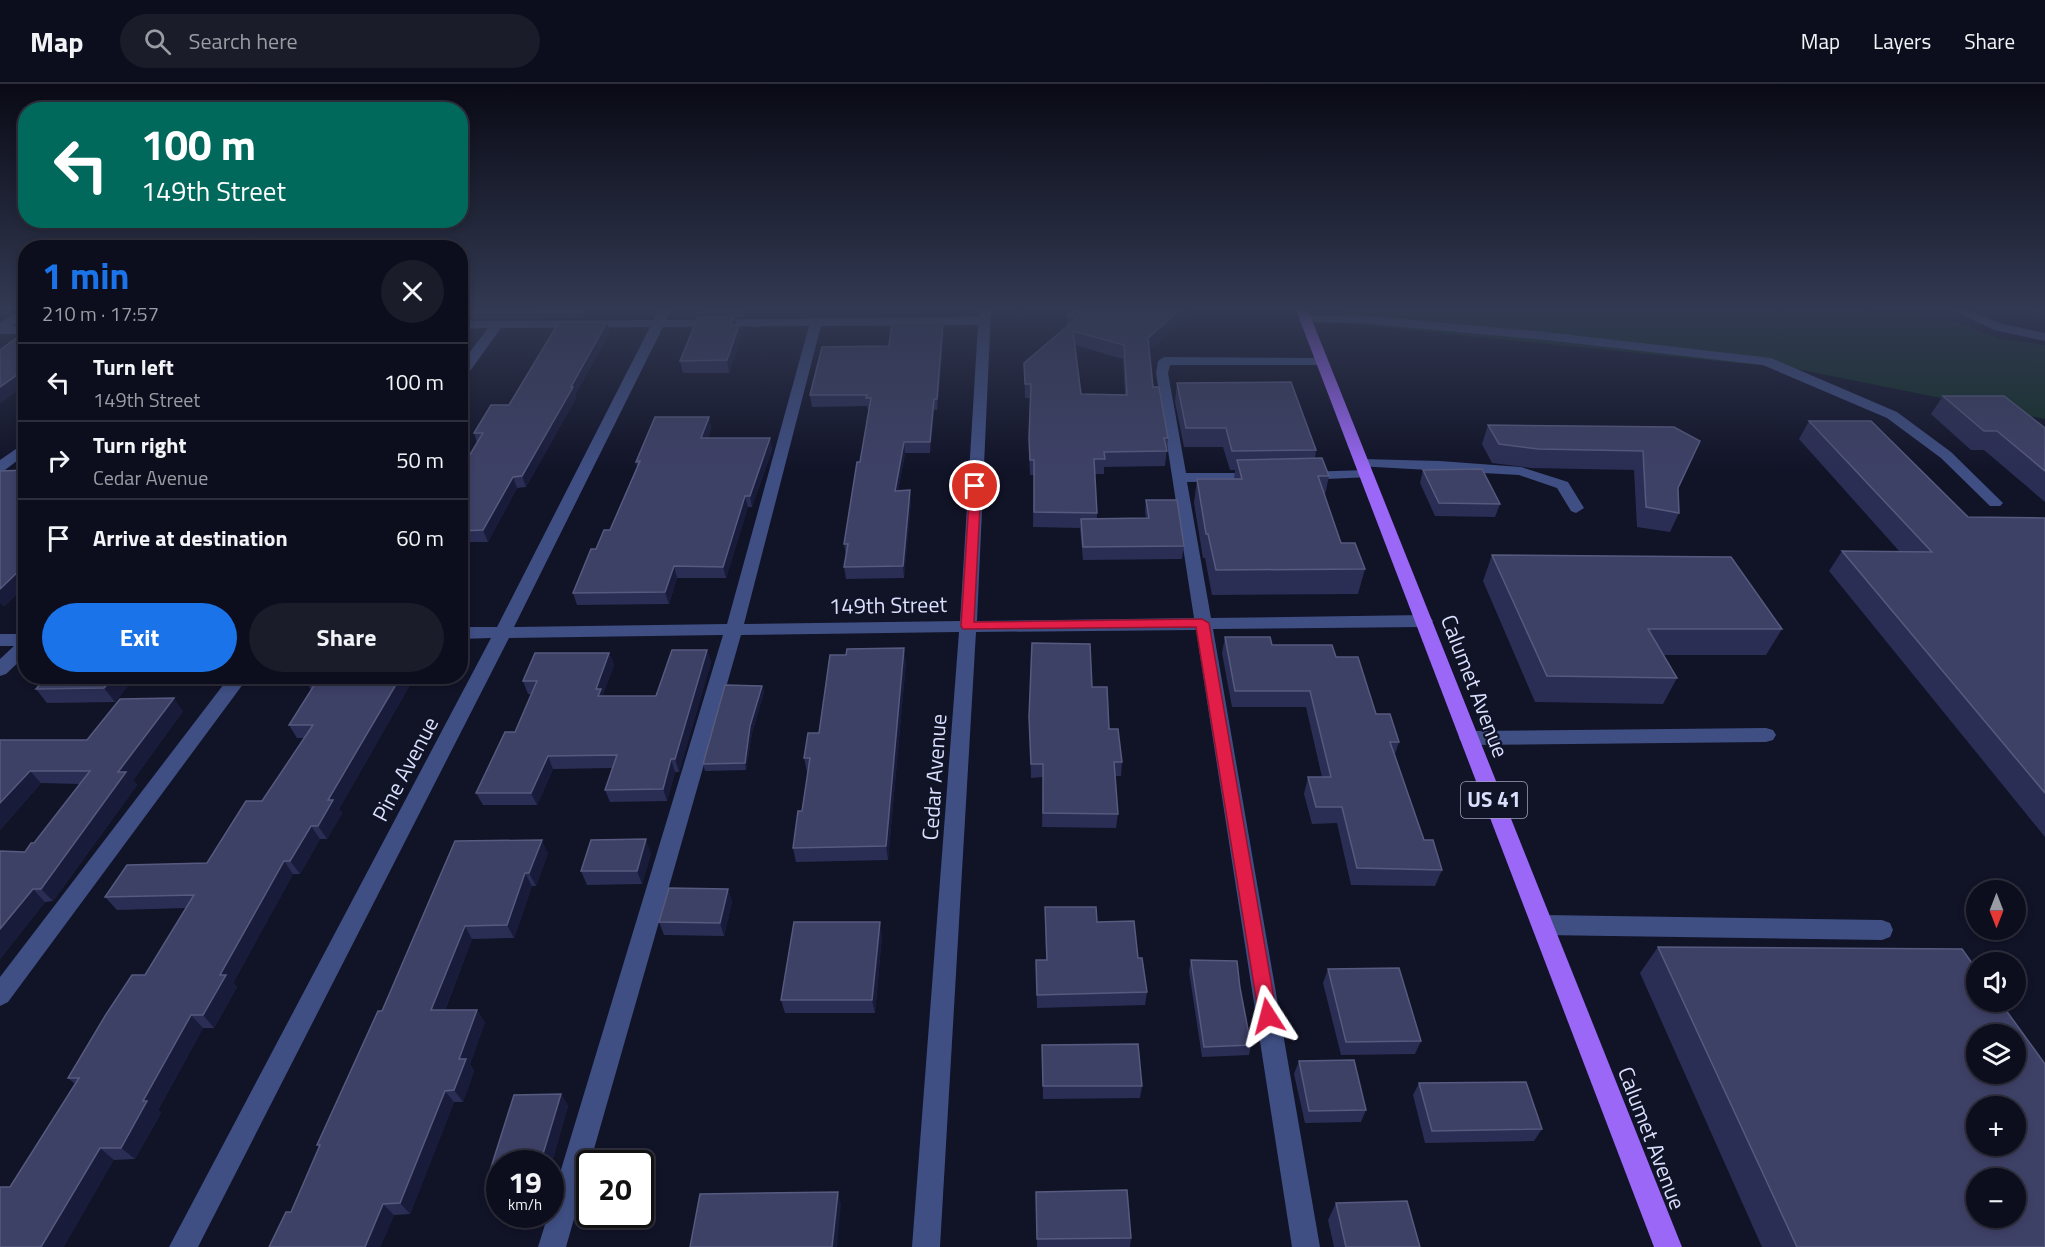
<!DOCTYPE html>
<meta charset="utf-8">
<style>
:root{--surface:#0d0e1d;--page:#1b1c2a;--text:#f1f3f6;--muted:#9a9ca4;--line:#2d2e3b;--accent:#1a73e8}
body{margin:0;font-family:"Titillium Web",sans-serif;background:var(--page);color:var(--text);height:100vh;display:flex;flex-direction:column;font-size:22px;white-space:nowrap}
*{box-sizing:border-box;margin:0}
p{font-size:20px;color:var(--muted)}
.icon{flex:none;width:33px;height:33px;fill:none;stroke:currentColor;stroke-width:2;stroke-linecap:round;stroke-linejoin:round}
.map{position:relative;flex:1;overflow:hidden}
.panel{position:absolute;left:18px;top:156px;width:450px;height:444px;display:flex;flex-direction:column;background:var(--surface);border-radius:24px;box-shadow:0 3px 9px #0003,0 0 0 2px var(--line)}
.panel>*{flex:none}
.banner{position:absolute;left:18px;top:18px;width:450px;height:126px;border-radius:24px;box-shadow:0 3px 9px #0003,0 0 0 2px var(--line);background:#00695c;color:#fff;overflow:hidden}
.needle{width:39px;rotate:180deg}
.tools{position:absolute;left:1966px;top:796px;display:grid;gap:12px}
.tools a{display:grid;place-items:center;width:60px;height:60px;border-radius:50%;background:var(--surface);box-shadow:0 3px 9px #0003,0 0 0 2px var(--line);font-size:30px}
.speed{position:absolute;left:486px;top:1066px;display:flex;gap:12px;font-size:30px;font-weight:700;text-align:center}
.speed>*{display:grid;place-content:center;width:78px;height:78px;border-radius:50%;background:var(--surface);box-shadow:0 3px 9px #0003,0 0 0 2px var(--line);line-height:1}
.speed small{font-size:15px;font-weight:400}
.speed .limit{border:3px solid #111;border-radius:9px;background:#fff;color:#111}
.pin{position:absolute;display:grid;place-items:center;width:51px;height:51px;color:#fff;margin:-26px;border:3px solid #fff;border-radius:50%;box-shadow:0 2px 6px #0007}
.me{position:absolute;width:66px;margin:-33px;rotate:351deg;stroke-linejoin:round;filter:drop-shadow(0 0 4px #0008)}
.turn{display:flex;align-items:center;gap:21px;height:126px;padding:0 24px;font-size:27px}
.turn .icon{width:78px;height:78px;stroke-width:2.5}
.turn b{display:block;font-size:42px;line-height:51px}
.round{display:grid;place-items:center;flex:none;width:63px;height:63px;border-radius:32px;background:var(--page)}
.head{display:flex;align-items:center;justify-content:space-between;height:102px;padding:0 24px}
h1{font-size:36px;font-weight:700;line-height:45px;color:var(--accent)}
.button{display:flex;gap:12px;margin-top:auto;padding:12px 24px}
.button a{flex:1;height:69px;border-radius:36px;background:var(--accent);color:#fff;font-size:24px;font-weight:700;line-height:69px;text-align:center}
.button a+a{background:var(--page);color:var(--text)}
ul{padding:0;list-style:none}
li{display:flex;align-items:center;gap:18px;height:78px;padding:0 24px;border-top:2px solid var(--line)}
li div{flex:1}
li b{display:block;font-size:22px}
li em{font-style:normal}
header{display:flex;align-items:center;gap:36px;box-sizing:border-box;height:84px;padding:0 30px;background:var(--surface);border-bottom:2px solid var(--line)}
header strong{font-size:28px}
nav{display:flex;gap:33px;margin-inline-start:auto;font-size:21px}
.search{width:420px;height:54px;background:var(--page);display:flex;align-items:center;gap:15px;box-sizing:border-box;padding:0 21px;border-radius:33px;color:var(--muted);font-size:22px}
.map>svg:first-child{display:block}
.green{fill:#153128}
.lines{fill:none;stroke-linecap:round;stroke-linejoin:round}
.path{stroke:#37b38a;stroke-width:3;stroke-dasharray:2 4;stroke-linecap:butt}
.minor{fill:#3f4f83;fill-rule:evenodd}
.major{fill:#9a67f6;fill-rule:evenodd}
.wall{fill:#2b2e54;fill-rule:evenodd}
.shaded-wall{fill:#191b3a}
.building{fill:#3e4166;stroke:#565a7e;stroke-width:1.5;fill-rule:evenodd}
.route{fill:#e11d48;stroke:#92132f;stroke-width:1.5}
.labels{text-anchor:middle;stroke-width:4.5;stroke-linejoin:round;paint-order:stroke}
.shield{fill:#111327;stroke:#9da2bd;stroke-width:1.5}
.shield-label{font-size:21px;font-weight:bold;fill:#d9dffd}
.street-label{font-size:22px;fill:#d9dffd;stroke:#111327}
</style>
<header>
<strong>Map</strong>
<div class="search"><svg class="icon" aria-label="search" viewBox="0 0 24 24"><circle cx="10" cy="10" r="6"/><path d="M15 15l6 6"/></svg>Search here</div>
<nav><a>Map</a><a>Layers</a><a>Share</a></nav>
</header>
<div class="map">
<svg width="2045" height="1163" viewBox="0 0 2045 1163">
<rect width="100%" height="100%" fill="#111327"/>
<polygon class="green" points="1342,226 1853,226 1945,234 1999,255 2045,261 2045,335 1797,285 1349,240"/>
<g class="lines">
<polyline class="path" points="2034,226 2045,228"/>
<g class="minor">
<polygon points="20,226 26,226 26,233 12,242 26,242 26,250 0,250 0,239"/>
<path d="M659 226H671L666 236 979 233V226H991L977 537 1194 534 1156 289 1158 277 1164 273 1327 274 1328 277 1327 280 1322 281H1170L1168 289 1186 389H1256L1263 393 1256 397 1187 398 1211 534 1424 531 1430 533 1433 537 1430 541 1424 543 1213 545 1320 1163H1292L1196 546 976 548 940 1163H912L959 548 741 551 566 1163H538L548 1131H550V1122L723 551 509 554 198 1163H169L491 554 460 555V543H497L650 243 501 244 465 294 460 295V281L488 244 460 245V237L654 236ZM978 241 960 537 744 540 821 242ZM809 242 727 540 514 543 663 243Z"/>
<polygon points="1952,226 1967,226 2002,240 2045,249 2045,257 1994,246"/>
<polygon points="1305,231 1358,231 1546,248 1771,274 1897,328 1951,368 2003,419 2000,422 1990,422 1941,374 1887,334 1763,281 1546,256 1358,239 1301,238 1299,235"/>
<polygon points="26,358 26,370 5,386 0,387 0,376"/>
<polygon points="1362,375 1440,377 1521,383 1568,398 1584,424 1576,429 1571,427 1557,404 1519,391 1357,382 1355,379 1357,376"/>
<polygon points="1366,386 1373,390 1371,393 1305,396 1298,392 1305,388"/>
<polygon points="0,550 26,550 26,571 6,590 0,592 0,575 14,562 0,562"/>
<polygon points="230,592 249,592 8,918 0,922 0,893"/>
<polygon points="1766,644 1773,646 1776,651 1773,656 1766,658 1469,661 1462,659 1459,654 1462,649 1469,647"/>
<polygon points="1543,831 1882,836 1890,839 1893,846 1890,853 1882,856 1543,851 1535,848 1532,841 1535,834"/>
</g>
<polygon class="major" points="1296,226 1308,226 1682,1163 1654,1163"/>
</g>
<g class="wall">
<polygon points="460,226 588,226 583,234 460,235"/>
<polygon points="701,226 744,226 741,233 734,233 736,241 739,241 741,253 729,289 683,289 680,277 704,233 703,226"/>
<path d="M1194 226 1149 266 1153 303 1168 354 1165 382 1104 383V390H1095L1097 434H1146L1145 428 1146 416 1184 462 1182 475 1083 476 1080 444 1033 443 1034 391H1030L1029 370 1031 314H1025L1024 279 1067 242V231ZM1075 261 1123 275 1125 311 1081 310Z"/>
<polygon points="607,238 610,248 575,311 576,314 526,403 517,404 488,458 460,458 460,387 477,359 474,349 509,321"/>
<polygon points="944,249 937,326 934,326 930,369 905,369 898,407 911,418 904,494 846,495 844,483 846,472 844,460 860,378 869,326 868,326 867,322 812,323 810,311 889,262"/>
<polygon points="1177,299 1316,366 1315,374 1329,392 1325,411 1341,459 1365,485 1358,510 1212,511 1205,474 1203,474 1194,419 1197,395 1234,395 1235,386 1230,386 1223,363 1184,363 1175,317"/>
<polygon points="1943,312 2045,344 2045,418 1984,366 1971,366 1931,330"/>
<polygon points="709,333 711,344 708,354 770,354 772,366 752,423 748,423 726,494 677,494 669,520 577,521 573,509 596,465 610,446 637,383 636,378"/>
<polygon points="1809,337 1968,433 2045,434 2045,753 1829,487 1842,467 1900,468 1799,355"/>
<polygon points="1488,341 1674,343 1679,429 1670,448 1637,443 1634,386 1531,384 1492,379 1482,360"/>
<polygon points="1423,386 1500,420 1495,433 1435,432 1420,399"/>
<polygon points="1492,471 1782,545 1766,571 1663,571 1677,594 1663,620 1535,618 1483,497"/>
<polygon points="1225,553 1336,573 1376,630 1399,658 1395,670 1424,756 1442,786 1435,802 1351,801 1337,739 1312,740 1304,710 1308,693 1322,693 1306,623 1232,623 1222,569"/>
<polygon points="707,566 711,578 679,688 675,688 667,717 610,718 605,706 613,684 553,685 537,721 483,721 476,709 515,648 532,610 528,610 523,597 609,569 614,581 603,610 604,612 656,612"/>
<polygon points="906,578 888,776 796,778 793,764 802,727 808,688 807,688 804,674 819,649"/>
<polygon points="47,592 133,592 134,594 115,618 47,619 36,605"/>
<polygon points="312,592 415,592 339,725 342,729 327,755 320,755 300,790 293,790 233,899 237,903 214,944 203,944 158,1026 161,1029 135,1075 114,1076 10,1103 75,1000 68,994 145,891 186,824 117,826 105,813 207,779 262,717 304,654 297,654 289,641 311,606 308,600"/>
<polygon points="762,602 764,608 752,649 746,686 705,687 703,680"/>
<polygon points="1092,603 1122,678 1121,692 1115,692 1118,730 1116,744 1042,743 1043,693 1031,694 1029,633"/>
<polygon points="183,627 133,696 137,701 53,817 45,818 0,875 25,768 34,759 80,700 41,699 0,746 0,656 87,656"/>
<polygon points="455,757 548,769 536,802 532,802 514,854 472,855 445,926 485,938 470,980 474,987 463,1018 454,1018 410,1130 394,1131 380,1163 269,1163 291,1128 319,1063 317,1061 382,927"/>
<polygon points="651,769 642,800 587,801 581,787"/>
<polygon points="728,805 732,818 724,852 664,851 659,838"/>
<polygon points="1045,823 1097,838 1138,874 1147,908 1145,921 1037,924 1036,876 1046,876"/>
<polygon points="882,851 875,929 785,929 781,916"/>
<polygon points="1658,863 2045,1163 1762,1163 1640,889"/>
<polygon points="1191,876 1240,904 1251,961 1249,971 1202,973 1189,887"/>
<polygon points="1328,885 1421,957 1415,970 1341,971 1323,899"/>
<polygon points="1042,961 1142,1002 1140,1014 1043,1015"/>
<polygon points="1299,977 1366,1026 1361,1038 1305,1039 1294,990"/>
<polygon points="1419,999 1542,1045 1534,1057 1425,1059 1413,1011"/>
<polygon points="561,1010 568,1022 550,1085 550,1080 500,1080 500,1108 496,1108 487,1096 514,1011"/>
<polygon points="590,1101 590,1121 589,1121 585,1115"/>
<polygon points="1036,1108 1131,1154 1130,1163 1037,1163"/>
<polygon points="1336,1119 1420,1163 1334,1163 1328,1136"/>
</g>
<g class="shaded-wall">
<polygon points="583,226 588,226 583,234 582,228"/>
<polygon points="740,226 744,226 741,233"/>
<polygon points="1180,226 1194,226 1147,268 1148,254"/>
<polygon points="734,233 737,245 731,241"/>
<polygon points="607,238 610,248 575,311 576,314 526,403 522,392"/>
<polygon points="943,238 944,249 937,326 937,315"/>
<polygon points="739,241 741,253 729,289 727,276"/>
<polygon points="24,286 26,288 26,301 0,320 0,303"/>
<polygon points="934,315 934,326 930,369 930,358"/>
<polygon points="709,333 711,344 704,365 701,354"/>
<polygon points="770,354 772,366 752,423 750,412"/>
<polygon points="904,358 905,369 896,418 895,407"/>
<polygon points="513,393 517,404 488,458 483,446"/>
<polygon points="910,406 911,418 904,494 903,482"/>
<polygon points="745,412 748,423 726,494 723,483"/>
<polygon points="26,480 26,502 4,523 0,519 0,505"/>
<polygon points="674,482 677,494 669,520 665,508"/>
<polygon points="904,564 906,578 888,776 886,762"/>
<polygon points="707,566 711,578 679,688 675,675"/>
<polygon points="609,569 614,581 603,610 605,617 603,625 596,605"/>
<polygon points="114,592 133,592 134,594 115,618 104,604"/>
<polygon points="401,592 415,592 339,725 342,729 327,755 318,742 328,716"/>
<polygon points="762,602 764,608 752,649 746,686 745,679 750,642"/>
<polygon points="174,614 183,627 133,696 137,701 53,817 41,805 118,688"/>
<polygon points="548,672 553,685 537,721 531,709"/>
<polygon points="671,675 675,688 667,717 663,705"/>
<polygon points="30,687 41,699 0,746 0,719"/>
<polygon points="311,742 320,755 300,790 290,777"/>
<polygon points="646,755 651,769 642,800 637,787"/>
<polygon points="542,756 548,769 536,802 529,789"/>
<polygon points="284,777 293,790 233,899 237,903 214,944 203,931 220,891"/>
<polygon points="525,789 532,802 514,854 507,841"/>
<polygon points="33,805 45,818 0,875 0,845"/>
<polygon points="728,805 732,818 724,852 720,839"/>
<polygon points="880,838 882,851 875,929 872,916"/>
<polygon points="465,842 472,855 440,938 431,926"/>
<polygon points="477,926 485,938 470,980 474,987 463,1018 454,1006 459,975"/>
<polygon points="191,931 203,944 158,1026 161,1029 135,1075 121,1064 143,1017"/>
<polygon points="445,1007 454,1018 410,1130 400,1119"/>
<polygon points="561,1010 568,1022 550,1085 550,1080 540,1080"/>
<polygon points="100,1064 114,1076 64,1163 41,1163"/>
<polygon points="646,1068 650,1074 640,1109 640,1091"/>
<polygon points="838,1108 841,1120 837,1163 832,1163"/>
<polygon points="383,1120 394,1131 380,1163 365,1163"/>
</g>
<g class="building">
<polygon points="460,226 583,226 582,228 460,229"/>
<path d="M1074 226H1180L1148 254 1153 303H1159L1168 354H1164L1167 367 1104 368 1105 375H1094L1097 429 1034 428V376H1030L1029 355 1031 300H1025L1024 279 1077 234 1067 231ZM1073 247 1124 261 1127 311 1081 310Z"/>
<polygon points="698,233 734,233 731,241 739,241 727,276 680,277"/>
<polygon points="559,238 607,238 571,303 573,303 522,392 513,393 483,446 460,447 460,387 483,349 474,349 491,321 509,321"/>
<polygon points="943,238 937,315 934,315 930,358 904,358 895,407 910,406 903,482 844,483 848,460 844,460 857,378 860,378 871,314 866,314 867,311 810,311 822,263 889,262 892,239"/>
<polygon points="26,247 26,285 24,286 0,303 0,266"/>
<polygon points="1291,298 1316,366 1232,367 1226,344 1186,344 1177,299"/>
<polygon points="1943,312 2004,312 2045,344 2045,387 1997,347 1984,347"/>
<polygon points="655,333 709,333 701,354 770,354 750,412 745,412 723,483 674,482 665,508 573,509 591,465 596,465 604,446 610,446 640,377 636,378"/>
<polygon points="1809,337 1871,337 1968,433 2045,434 2045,709 1842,467 1932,468"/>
<polygon points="1488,341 1674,343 1700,357 1678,404 1679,429 1646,423 1643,367 1538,365 1499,360"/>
<polygon points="1322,374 1329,392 1318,392 1341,459 1355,459 1365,485 1216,486 1208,450 1206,450 1197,395 1242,395 1237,376"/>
<polygon points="1482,385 1500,420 1439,419 1423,386"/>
<polygon points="26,386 26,480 0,505 0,387"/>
<polygon points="1146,416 1177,416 1184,462 1083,463 1081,435 1149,434"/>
<polygon points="1492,471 1731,473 1782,545 1648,545 1677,594 1547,592"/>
<polygon points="1225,553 1270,553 1272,561 1332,561 1336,573 1358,573 1376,630 1390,630 1399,658 1390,658 1424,756 1433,756 1442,786 1357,784 1342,723 1316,723 1308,693 1331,693 1310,607 1235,607"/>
<polygon points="1032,559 1090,560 1092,603 1107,603 1109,645 1118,645 1122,678 1114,678 1118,730 1043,729 1043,680 1031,680 1029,633"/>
<polygon points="904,564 886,762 793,764 798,727 802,727 810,674 804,674 808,649 819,649 830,571 846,571 847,565"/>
<polygon points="672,566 707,566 675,675 671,675 663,705 605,706 617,671 548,672 531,709 476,709 505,648 515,648 537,597 523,597 535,569 609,569 596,605 601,605 598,612 656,612"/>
<polygon points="47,592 114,592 104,604 36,605"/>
<polygon points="312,592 401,592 328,716 333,716 318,742 311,742 290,777 284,777 220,891 226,891 203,931 191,931 143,1017 147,1017 121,1064 100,1064 41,1163 0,1163 0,1103 10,1103 79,994 68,994 105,932 132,891 145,891 194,811 105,813 127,781 207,779 246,717 262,717 313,641 289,641 315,600 308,600"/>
<polygon points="725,601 762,602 750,642 745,679 703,680"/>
<polygon points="174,614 118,688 126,688 41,805 33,805 0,845 0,767 25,768 31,759 34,759 90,687 30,687 0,719 0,656 87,656 120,615"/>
<polygon points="646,755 637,787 581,787 591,756"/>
<polygon points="542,756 529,789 525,789 507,841 465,842 431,926 477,926 459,975 466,975 454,1006 445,1007 400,1119 383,1120 365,1163 269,1163 286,1128 291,1128 320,1061 317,1061 378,927 382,927 455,757"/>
<polygon points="669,804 728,805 720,839 659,838"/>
<polygon points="1045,823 1096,823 1097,838 1134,837 1138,874 1142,874 1147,908 1037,911 1036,876 1047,876"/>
<polygon points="794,838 880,838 872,916 781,916"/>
<path d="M1658 863 1962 865 1977 886V918H2000L2045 980V1163H1797ZM1977 951H2016V990H1977ZM1977 1023H2016V1062H1977ZM1977 1095H2016V1134H1977Z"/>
<polygon points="1191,876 1237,877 1240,904 1251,961 1204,963"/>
<polygon points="1399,884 1421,957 1346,958 1328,885"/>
<polygon points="1138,960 1142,1002 1043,1002 1042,961"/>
<polygon points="1354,976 1366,1026 1309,1027 1299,977"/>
<polygon points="1526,998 1542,1045 1432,1047 1419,999"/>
<polygon points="561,1010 540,1080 500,1080 500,1096 487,1096 514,1011"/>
<polygon points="600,1067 646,1068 640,1091 640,1080 596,1080"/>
<polygon points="590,1101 590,1115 585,1115"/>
<polygon points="1127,1106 1131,1154 1037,1155 1036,1108"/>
<polygon points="838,1108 832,1163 690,1163 700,1110"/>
<polygon points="1407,1117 1420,1163 1346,1163 1336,1119"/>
</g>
<linearGradient id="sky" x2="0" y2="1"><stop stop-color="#090a15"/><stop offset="0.58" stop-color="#323952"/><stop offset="1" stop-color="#323952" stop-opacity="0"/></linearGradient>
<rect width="2045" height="388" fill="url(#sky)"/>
<polygon class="route" points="975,398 981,402 974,538 1202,535 1209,539 1277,932 1274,938 1268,940 1261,938 1259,932 1196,543 963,545 961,542 970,402"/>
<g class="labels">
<rect class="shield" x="1461" y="698" width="66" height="36" rx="4.5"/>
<g class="shield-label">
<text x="1494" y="723">US 41</text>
</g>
<g class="street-label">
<text transform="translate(888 521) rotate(-1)" y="8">149th Street</text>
<text transform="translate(1475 602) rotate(69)" y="8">Calumet Avenue</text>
<text transform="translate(405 685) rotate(-62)" y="8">Pine Avenue</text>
<text transform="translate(934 693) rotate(-86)" y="8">Cedar Avenue</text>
<text transform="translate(1652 1054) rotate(69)" y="8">Calumet Avenue</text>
</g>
</g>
</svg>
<div class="tools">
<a><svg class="needle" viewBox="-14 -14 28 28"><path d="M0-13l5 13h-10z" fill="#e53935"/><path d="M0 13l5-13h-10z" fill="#9a9ca4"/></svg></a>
<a><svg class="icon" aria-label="sound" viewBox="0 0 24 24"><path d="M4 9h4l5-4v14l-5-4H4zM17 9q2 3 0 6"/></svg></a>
<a><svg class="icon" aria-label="layers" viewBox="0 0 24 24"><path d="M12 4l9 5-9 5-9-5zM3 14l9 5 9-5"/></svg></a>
<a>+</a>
<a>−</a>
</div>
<div class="speed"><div>19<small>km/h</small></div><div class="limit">20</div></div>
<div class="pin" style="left:975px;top:402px;background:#d93025"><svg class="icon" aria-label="arrive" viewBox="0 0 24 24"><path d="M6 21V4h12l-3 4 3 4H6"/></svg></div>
<svg class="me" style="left:1268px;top:932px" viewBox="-20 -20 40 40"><path d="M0-17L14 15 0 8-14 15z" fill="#e11d48" stroke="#fff" stroke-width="4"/></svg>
<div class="banner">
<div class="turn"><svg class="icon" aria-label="left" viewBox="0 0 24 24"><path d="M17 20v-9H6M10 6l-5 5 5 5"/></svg><div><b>100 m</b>149th Street</div></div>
</div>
<section class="panel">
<div class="head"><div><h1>1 min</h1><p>210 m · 17:57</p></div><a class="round"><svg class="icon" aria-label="close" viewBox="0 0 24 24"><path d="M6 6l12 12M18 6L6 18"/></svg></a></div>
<ul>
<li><svg class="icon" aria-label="left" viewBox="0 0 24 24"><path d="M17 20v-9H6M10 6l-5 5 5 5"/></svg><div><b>Turn left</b><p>149th Street</p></div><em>100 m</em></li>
<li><svg class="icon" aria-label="right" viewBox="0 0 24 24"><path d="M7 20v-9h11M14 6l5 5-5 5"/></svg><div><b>Turn right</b><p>Cedar Avenue</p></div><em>50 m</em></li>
<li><svg class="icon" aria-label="arrive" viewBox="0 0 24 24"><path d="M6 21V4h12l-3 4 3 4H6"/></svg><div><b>Arrive at destination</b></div><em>60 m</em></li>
</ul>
<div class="button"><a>Exit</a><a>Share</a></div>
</section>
</div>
